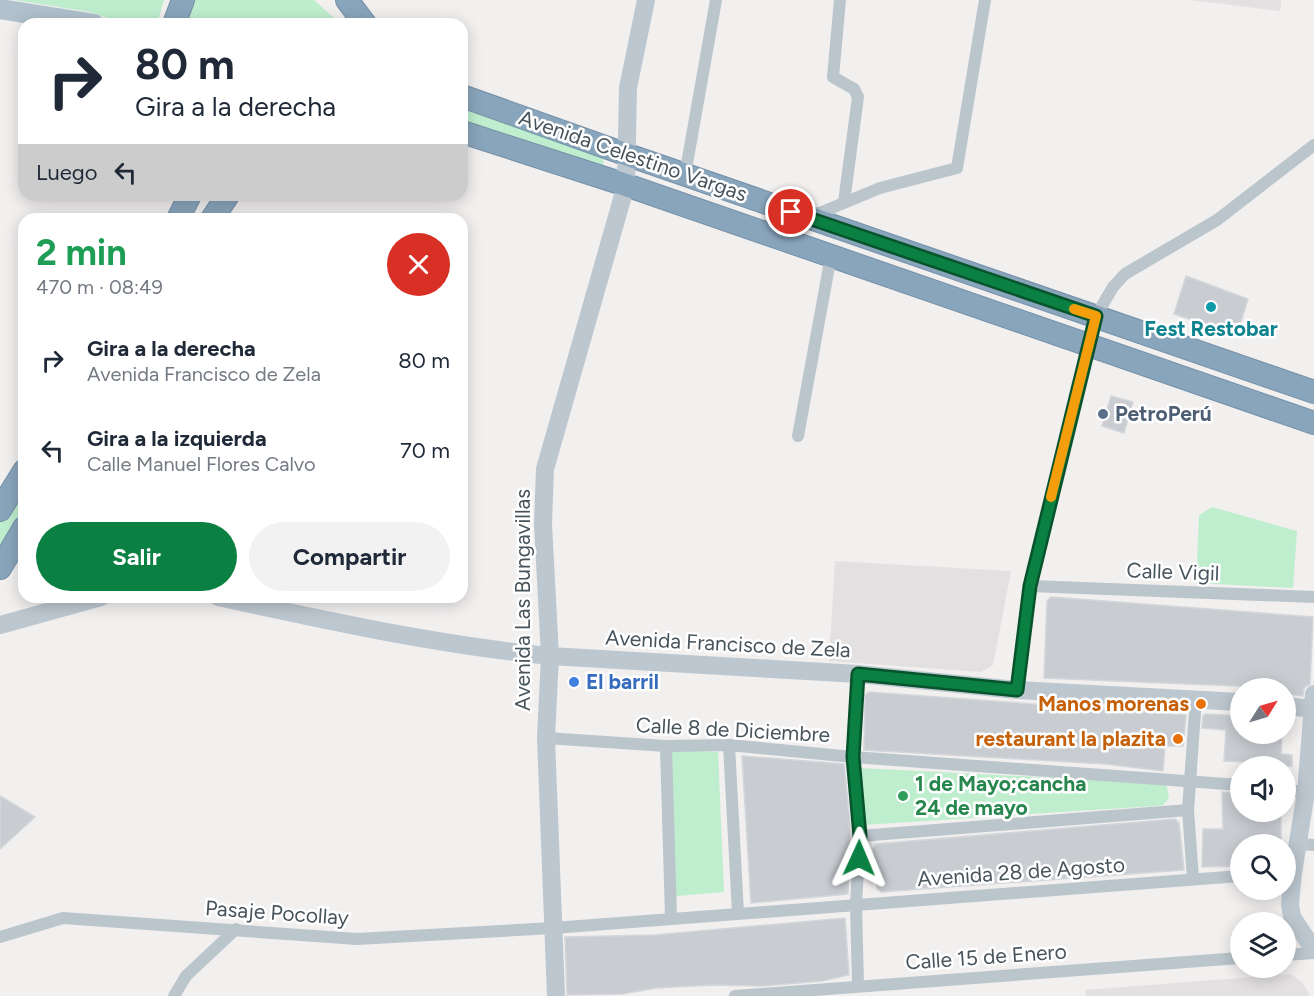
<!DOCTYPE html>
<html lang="es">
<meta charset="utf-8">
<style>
:root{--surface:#fff;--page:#f2f2f3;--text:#1f2937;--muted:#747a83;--accent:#0b8043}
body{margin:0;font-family:Figtree,sans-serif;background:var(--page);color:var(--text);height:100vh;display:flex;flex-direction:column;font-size:22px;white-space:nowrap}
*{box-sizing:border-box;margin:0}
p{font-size:20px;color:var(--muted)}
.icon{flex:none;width:33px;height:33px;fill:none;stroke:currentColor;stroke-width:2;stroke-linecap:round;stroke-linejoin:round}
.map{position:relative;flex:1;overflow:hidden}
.details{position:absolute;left:18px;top:213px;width:450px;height:390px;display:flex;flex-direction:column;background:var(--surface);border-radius:18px;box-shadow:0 3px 15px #0003}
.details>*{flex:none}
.guide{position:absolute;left:18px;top:18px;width:450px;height:183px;border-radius:18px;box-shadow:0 3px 15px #0003;background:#fff;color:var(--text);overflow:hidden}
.needle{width:39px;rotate:53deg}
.tools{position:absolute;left:1230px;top:678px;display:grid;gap:12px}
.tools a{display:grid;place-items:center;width:66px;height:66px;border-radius:50%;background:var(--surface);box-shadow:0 3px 15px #0003;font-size:30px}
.pin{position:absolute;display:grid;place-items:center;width:51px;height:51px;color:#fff;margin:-26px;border:3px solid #fff;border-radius:50%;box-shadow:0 2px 6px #0007}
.me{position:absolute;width:66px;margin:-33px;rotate:1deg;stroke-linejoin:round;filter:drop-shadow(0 0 4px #0008)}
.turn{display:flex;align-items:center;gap:21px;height:126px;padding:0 18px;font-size:27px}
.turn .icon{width:78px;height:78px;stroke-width:2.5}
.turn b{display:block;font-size:42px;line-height:51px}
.then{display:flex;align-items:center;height:57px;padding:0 18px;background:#0003;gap:12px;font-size:22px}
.round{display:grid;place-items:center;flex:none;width:63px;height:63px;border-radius:32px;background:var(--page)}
.head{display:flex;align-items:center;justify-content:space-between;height:102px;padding:0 18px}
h1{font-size:36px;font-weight:700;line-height:45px;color:#1e9e55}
.button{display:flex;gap:12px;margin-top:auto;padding:12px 18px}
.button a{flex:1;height:69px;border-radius:36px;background:var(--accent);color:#fff;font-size:24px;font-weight:700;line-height:69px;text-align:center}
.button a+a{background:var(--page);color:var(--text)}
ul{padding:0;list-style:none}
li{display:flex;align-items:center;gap:18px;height:90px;padding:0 18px}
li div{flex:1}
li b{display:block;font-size:22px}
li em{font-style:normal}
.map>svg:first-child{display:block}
.education{fill:#e3e0e1}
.green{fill:#bfeece}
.building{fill:#c9cdd2;stroke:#d3d6da;stroke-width:1.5}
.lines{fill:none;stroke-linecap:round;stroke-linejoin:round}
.highway-casing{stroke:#7490a8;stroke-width:24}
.street{stroke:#bbc5cc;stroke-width:12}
.secondary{stroke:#bcc7d0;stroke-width:18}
.primary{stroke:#b0c1cd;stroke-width:20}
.highway{stroke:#89a5bc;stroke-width:22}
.route-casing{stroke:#07532c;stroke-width:15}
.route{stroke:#0b8043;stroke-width:10}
.slow{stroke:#f59e0b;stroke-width:10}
.culture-dot{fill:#0f9aa8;stroke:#fff;stroke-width:2}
.service-dot{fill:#5c6f8a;stroke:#fff;stroke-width:2}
.shop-dot{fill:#3f7fe0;stroke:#fff;stroke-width:2}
.food-dot{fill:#e8710a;stroke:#fff;stroke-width:2}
.leisure-dot{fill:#2e9e5b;stroke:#fff;stroke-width:2}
.labels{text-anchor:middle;stroke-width:5;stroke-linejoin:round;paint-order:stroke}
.street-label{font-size:21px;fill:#48545c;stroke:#fff}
.culture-label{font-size:21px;font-weight:bold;fill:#0d838f;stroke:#fff}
.service-label{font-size:21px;font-weight:bold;fill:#4e5e75;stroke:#fff;text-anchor:start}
.shop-label{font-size:21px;font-weight:bold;fill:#366cbe;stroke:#fff;text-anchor:start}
.food-label{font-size:21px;font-weight:bold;fill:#c56008;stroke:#fff;text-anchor:end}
.leisure-label{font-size:21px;font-weight:bold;fill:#27864d;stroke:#fff;text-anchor:start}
</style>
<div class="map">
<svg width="1314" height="996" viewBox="0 0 1314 996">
<rect width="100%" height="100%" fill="#f2efef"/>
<g class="education">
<polygon points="1190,0 1281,0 1280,11"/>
<polygon points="835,561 1011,571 993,665 981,672 829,661"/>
<polygon points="1291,974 1303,983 1310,996 1086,996 1085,990"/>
</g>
<g class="green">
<polygon points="14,0 164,0 157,24 126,24 90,12"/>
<polygon points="195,0 314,0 341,24 180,24"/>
<polygon points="462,105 604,155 603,167 462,125"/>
<polygon points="24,483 24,512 0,552 0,523"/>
<polygon points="1212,507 1297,531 1293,588 1196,583 1199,515"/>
<polygon points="660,749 718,752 724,892 666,897"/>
<polygon points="860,768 1160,783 1167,787 1169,798 1163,805 1155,806 864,825 857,772"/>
</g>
<g class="building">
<polygon points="1186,276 1248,299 1237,335 1174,314"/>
<polygon points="1111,396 1133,402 1124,433 1102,426"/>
<polygon points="1051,597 1313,617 1310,684 1304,688 1303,696 1286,694 1287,688 1044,678 1047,601"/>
<polygon points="869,692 1186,715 1183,746 1165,746 1163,771 1105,764 864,750 865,695"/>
<polygon points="1206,714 1240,716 1240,734 1282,734 1281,754 1292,755 1292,766 1246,766 1247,762 1224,761 1226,730 1202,728 1203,716"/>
<polygon points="742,756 844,764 850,822 848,894 751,903"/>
<polygon points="1222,792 1240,793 1240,812 1281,812 1281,844 1240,844 1240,866 1202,867 1203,829 1223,829"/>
<polygon points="0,796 35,817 0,849"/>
<polygon points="1175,819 1179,823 1184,870 881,892 877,888 873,849 876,844"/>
<polygon points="845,918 849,975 822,981 762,986 712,985 656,988 622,994 567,995 565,937 654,935"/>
</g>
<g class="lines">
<g class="highway-casing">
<g id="highway">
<polyline points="347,0 365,24"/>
<polyline points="174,24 183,0"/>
<polyline points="462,96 625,154 1314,392"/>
<polyline points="462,132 626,185 1314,423"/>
<polyline points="178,219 190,195"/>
<polyline points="212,219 228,195"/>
<polyline points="0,510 24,471"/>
<polyline points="0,568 24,528"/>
</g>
</g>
<g class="street">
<polyline points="840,0 833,77 854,89 858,97 844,202"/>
<polyline points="685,175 716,0"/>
<polyline points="810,217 880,188 957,168 985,0"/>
<polyline points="798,436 831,256"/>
<polyline points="1030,586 1314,597"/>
<polyline points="1017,690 1030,586 1096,316 1113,287 1125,274 1217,220 1314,145"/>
<polyline points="546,738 666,746 729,745 853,757 1240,785"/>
<polyline points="729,745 738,913"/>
<polyline points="666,746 671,917"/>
<polyline points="1286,790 1306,792"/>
<polyline points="860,836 1188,810"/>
<polyline points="1299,844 1314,845"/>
<polyline points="1193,879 1188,810 1196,698"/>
<polyline points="0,937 63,918 357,939 553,928 1240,876"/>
<polyline points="1286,955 1314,953"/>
<polyline points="858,986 856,904 860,836 853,757 858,674"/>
<polyline points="174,996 186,976 236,929"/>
<polyline points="735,996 1240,958"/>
</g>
<g class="secondary">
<path d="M218 597C328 621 438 645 550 656L858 674 1017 690 1240 702"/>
<polyline points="0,625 101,597"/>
<polyline points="1314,694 1306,792 1293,873 1290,904 1292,917 1314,950"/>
<polyline points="1286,706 1314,709"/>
<polyline points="556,996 546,738 550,656 543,524 545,469 626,185 628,88 646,0"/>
</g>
<polyline class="primary" points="0,9 94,24"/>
<use href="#highway" class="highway"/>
</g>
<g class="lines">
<g class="route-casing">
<polyline id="route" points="791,212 1096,316 1030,586 1017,690 858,674 853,757 860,836 859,858"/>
</g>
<use href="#route" class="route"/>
<polyline class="slow" points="1051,497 1096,316 1074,309"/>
</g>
<circle class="culture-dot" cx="1211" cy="307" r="6"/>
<circle class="service-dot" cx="1103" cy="414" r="6"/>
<circle class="shop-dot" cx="574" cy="682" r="6"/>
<g class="food-dot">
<circle cx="1201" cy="704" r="6"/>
<circle cx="1178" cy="739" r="6"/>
</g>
<circle class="leisure-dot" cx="903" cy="796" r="6"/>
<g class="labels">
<g class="street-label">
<text transform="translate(633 156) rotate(19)" y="7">Avenida Celestino Vargas</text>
<text transform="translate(1173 572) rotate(2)" y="7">Calle Vigil</text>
<text transform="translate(523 600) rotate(-90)" y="7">Avenida Las Bungavillas</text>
<text transform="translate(728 644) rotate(3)" y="7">Avenida Francisco de Zela</text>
<text transform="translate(733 730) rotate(3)" y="7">Calle 8 de Diciembre</text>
<text transform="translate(1021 872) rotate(-4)" y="7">Avenida 28 de Agosto</text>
<text transform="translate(277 913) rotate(4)" y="7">Pasaje Pocollay</text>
<text transform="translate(986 957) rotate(-4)" y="7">Calle 15 de Enero</text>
</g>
<g class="culture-label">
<text x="1211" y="336">Fest Restobar</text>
</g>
<g class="service-label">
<text x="1115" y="421">PetroPerú</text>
</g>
<g class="shop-label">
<text x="586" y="689">El barril</text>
</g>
<g class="food-label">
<text x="1189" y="711">Manos morenas</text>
<text x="1166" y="746">restaurant la plazita</text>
</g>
<g class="leisure-label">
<text x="915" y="791">1 de Mayo;cancha<tspan x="915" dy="24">24 de mayo</tspan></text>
</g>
</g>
</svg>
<div class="tools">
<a><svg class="needle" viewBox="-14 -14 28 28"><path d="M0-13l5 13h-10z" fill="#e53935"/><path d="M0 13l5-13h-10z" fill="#747a83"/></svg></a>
<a><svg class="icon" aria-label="sound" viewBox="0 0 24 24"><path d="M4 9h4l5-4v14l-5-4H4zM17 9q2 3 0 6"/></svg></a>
<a><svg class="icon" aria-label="search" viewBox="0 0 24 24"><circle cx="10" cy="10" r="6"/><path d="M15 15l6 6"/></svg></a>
<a><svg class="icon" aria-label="layers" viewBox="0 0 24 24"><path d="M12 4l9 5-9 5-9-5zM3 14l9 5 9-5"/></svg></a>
</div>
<div class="pin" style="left:791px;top:212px;background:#d93025"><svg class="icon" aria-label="arrive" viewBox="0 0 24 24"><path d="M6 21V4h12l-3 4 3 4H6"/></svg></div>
<svg class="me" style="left:859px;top:858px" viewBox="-20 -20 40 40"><path d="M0-17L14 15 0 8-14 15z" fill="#0b8043" stroke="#fff" stroke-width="4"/></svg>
<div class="guide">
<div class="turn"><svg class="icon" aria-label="right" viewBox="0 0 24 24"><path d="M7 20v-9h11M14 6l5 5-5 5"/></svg><div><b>80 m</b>Gira a la derecha</div></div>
<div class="then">Luego<svg class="icon" aria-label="left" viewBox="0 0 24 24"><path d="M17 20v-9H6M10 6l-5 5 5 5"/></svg></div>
</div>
<section class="details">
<div class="head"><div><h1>2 min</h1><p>470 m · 08:49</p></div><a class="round" style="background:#d93025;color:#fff"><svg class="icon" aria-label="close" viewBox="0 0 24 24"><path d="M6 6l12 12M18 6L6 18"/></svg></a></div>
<ul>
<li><svg class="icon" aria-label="right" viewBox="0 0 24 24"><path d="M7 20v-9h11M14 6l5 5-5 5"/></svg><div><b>Gira a la derecha</b><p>Avenida Francisco de Zela</p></div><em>80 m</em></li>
<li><svg class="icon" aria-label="left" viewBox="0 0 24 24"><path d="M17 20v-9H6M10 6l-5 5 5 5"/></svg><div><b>Gira a la izquierda</b><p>Calle Manuel Flores Calvo</p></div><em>70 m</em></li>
</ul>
<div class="button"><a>Salir</a><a>Compartir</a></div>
</section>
</div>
